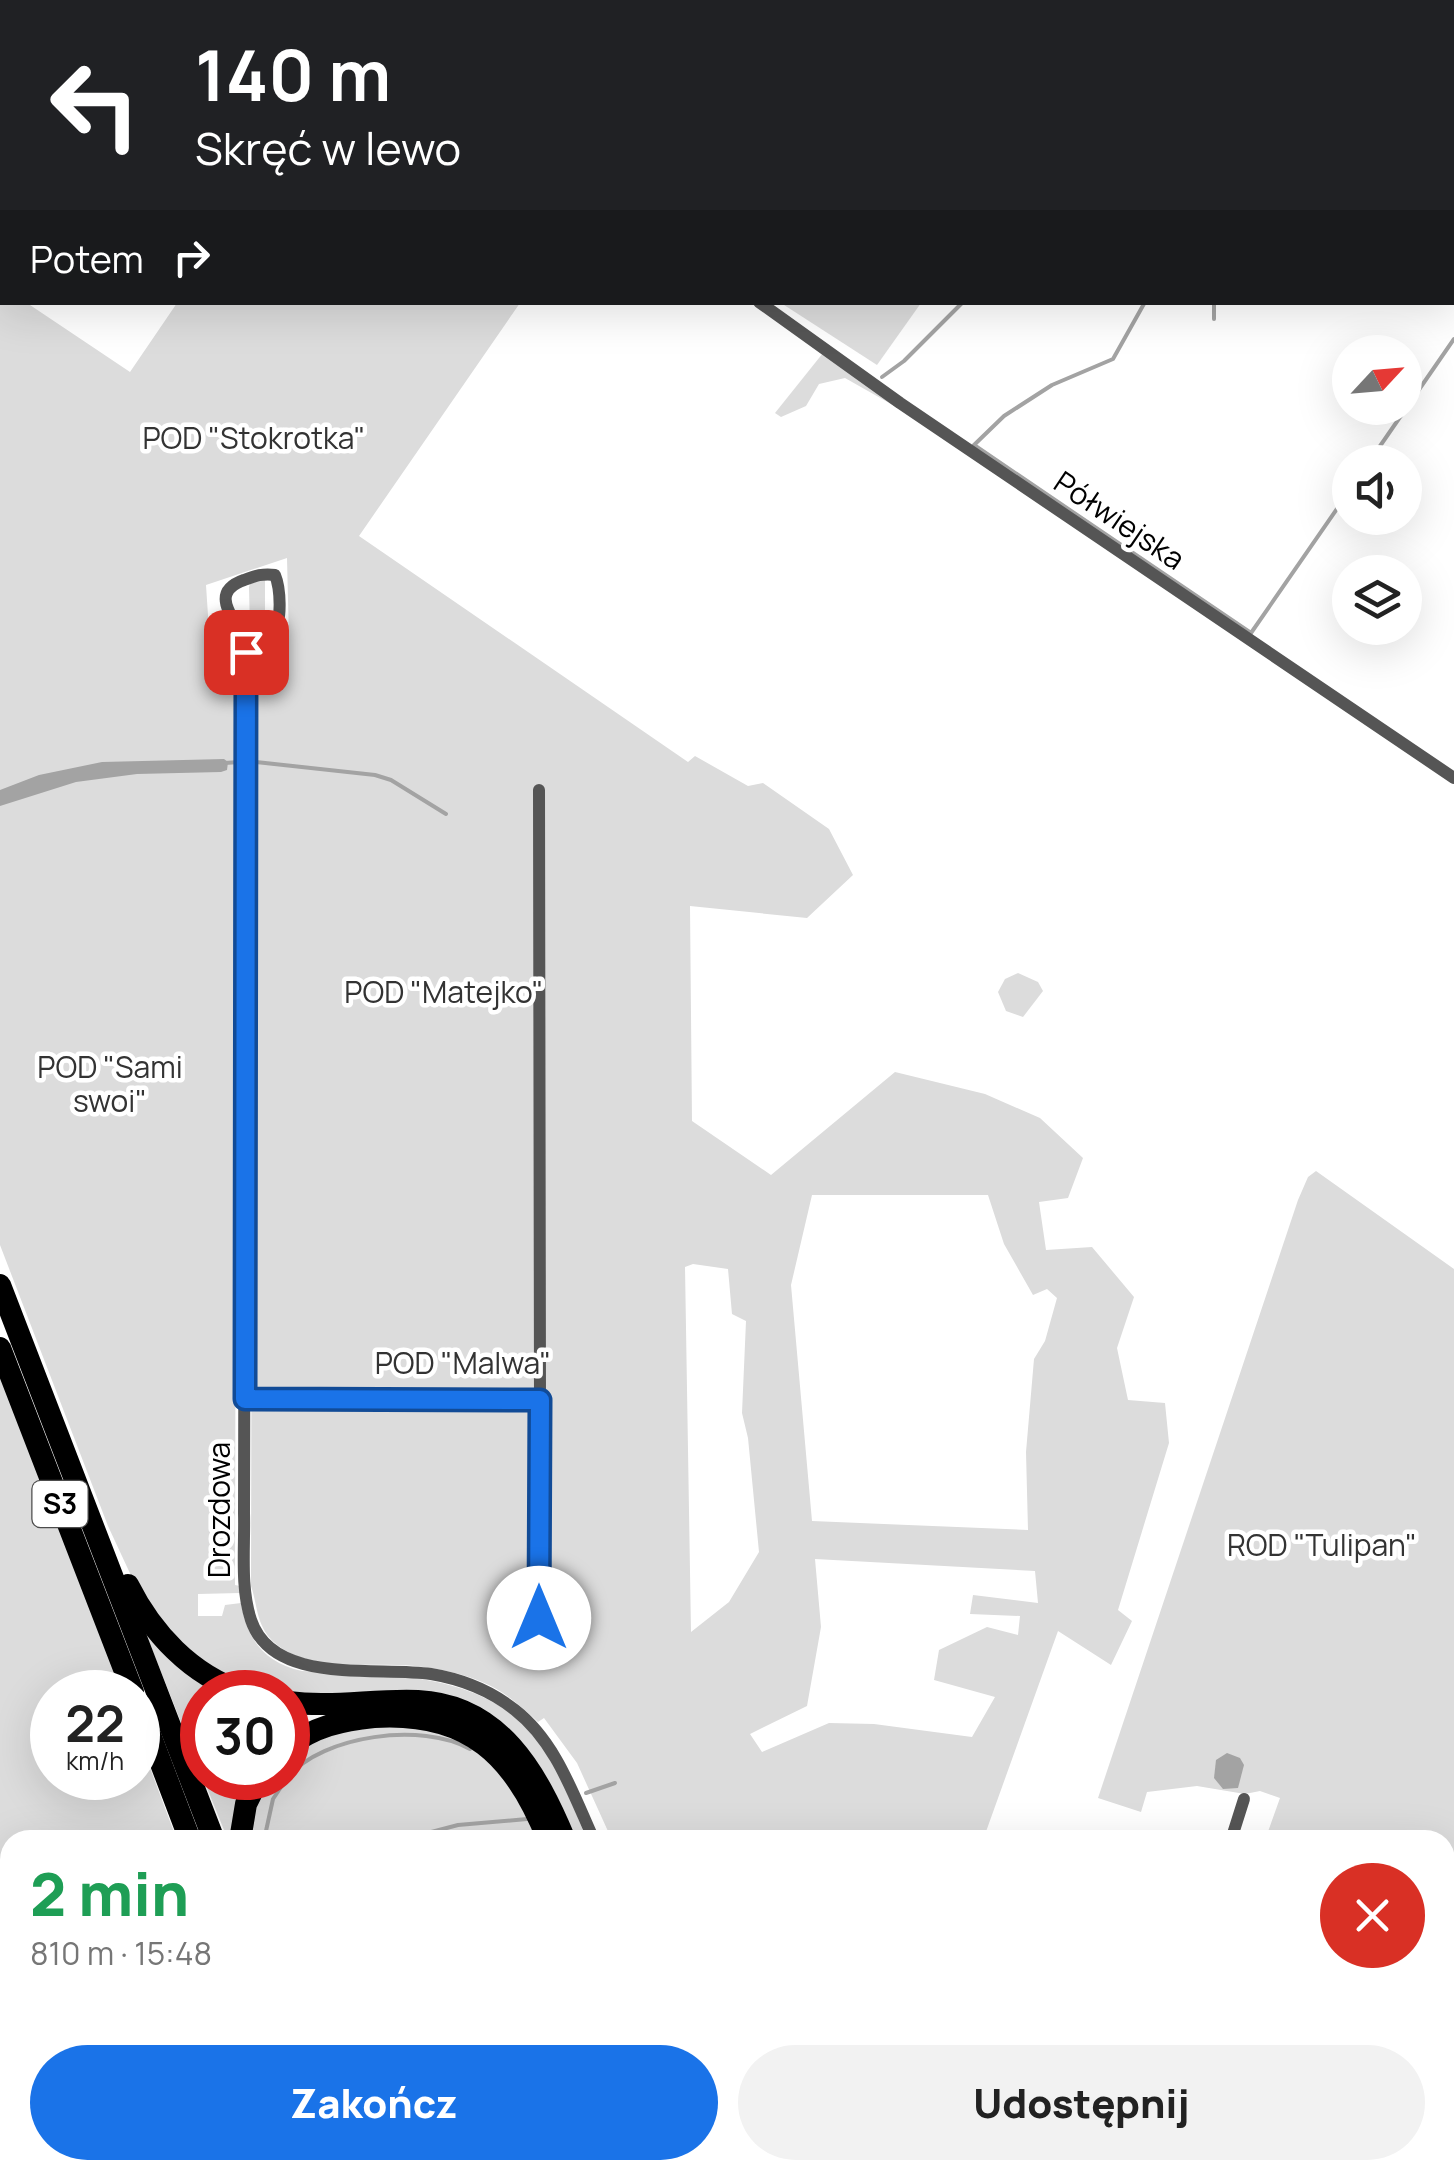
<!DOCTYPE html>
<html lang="pl">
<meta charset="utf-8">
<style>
:root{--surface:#fff;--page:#f2f2f2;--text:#222;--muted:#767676;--accent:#1a73e8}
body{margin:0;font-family:Manrope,sans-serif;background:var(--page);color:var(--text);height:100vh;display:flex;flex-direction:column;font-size:38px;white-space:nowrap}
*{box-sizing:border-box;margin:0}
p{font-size:32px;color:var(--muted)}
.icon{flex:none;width:55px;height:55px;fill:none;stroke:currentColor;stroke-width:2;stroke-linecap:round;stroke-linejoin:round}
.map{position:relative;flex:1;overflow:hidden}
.details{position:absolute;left:0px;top:1830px;width:1455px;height:350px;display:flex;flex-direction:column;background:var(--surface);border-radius:30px 30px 0 0;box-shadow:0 10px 40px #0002}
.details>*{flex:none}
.guide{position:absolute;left:0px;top:0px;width:1455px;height:305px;box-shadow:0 10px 40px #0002;background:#202124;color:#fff;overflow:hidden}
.needle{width:65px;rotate:64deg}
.fabs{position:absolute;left:1332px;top:335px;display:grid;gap:20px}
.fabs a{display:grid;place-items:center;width:90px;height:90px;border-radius:50%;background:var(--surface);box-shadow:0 10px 40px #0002;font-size:50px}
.speed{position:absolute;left:30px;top:1670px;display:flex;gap:20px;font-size:50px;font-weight:700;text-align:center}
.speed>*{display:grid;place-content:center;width:130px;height:130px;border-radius:50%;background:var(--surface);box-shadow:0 10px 40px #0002;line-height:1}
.speed small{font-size:25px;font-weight:400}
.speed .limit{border:15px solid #d22;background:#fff;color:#111}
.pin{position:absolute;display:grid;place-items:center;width:85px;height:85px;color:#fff;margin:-42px;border-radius:20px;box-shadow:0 5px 15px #0006}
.me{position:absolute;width:110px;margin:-55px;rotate:0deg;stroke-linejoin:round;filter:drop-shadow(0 0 8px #0008)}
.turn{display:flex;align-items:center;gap:35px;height:210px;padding:0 30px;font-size:45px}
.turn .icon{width:130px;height:130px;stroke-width:2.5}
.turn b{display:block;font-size:70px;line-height:85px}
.then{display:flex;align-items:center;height:95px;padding:0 30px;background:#0003;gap:20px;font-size:38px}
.round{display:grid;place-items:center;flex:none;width:105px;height:105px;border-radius:52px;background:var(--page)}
.summary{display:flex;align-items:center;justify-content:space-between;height:170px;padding:0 30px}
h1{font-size:60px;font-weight:800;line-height:75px;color:#1e9e55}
.cta{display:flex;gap:20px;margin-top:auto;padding:20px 30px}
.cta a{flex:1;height:115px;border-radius:60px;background:var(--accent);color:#fff;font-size:40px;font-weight:800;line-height:115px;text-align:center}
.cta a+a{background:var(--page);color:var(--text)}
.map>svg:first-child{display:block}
.green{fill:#dcdcdc;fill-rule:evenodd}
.water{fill:#a3a3a3}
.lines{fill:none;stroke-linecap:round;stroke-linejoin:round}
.stream{stroke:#a3a3a3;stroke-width:4}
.minor{stroke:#555;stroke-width:12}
.primary{stroke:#000;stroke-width:20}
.motorway{stroke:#000;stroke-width:22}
.route-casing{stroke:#114b97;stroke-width:25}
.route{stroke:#1a73e8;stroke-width:18}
.labels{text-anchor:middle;stroke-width:9;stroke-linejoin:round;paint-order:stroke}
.shield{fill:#fff;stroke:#4c4c4c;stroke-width:2.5}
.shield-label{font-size:28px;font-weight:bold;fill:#000}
.park-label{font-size:30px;fill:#333;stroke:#fff}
.street-label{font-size:30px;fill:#000;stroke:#fff}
</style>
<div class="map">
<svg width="1454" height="2180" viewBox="0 0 1454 2180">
<rect width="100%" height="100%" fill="#fff"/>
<g class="green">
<polygon points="334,0 1217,0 1213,2"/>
<polygon points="1248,0 1454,0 1454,142 1452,2"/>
<path d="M0 284 2 302 27 303 130 372 177 303H520L359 536 688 762 695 756 748 786 763 783 829 829 853 875 807 918 690 906 692 1121 771 1175 895 1072 985 1094 1040 1118 1083 1158 1068 1198 1039 1202 1046 1250 1092 1247 1134 1297 1117 1348 1128 1400 1165 1403 1169 1443 1118 1610 1132 1621 1111 1665 1058 1631 983 1840H612L577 1763 544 1718 538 1722C521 1706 503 1690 482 1682 461 1673 436 1668 415 1666 370 1661 300 1675 268 1636 256 1620 257 1603 251 1586L253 655 270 642 289 641 287 558 206 585 210 646H237L235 1585 240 1586V1593L198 1594V1616H222L225 1605 241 1603C247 1640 265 1663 302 1671 386 1676 481 1668 540 1742 562 1770 573 1808 587 1840H570L528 1756 288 1692H259L244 1688 200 1664 141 1597 108 1526 0 1245ZM812 1195H988L1004 1244 1033 1295 1047 1289 1057 1298 1045 1341 1034 1359 1026 1452 1028 1530 812 1521 791 1285ZM693 1264 728 1269 732 1314 746 1321 742 1413 748 1438 759 1552 729 1602 691 1632 685 1267ZM815 1559 1035 1571 1038 1603 973 1595 970 1614 1020 1616 1018 1635 987 1627 939 1650 934 1680 995 1697 972 1737 874 1724 829 1723 762 1752 750 1734 807 1706 821 1627Z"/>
<polygon points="781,303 921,303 877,365"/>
<polygon points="827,348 898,408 845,378 819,384 806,406 781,417 775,413"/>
<polygon points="265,580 265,622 273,623 263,634 253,633 250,631 249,587 250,584"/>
<polygon points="1018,973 1038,982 1043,991 1023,1017 1006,1011 998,992 1005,979"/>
<polygon points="1316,1171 1454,1269 1454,1961 1445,1961 1445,1840 1265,1840 1280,1798 1260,1791 1245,1794 1197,1786 1147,1792 1141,1812 1098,1798 1298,1200 1308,1177"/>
<polygon points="0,1375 122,1692 52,1692 52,1778 138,1778 138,1736 177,1840 10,1840 10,1939 0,1940"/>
<polygon points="140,1619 225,1692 202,1692 202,1775"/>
<polygon points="409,1723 488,1752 541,1840 247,1840 253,1803 267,1778 288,1778 288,1755 312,1736"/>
<polygon points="203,1778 253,1778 233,1840 228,1840"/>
<polygon points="0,1975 10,1976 10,2147 8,2141 0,2140"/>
<polygon points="10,2157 10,2170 114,2170 118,2180 2,2180 0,2160"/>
<polygon points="146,2170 270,2170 264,2180 153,2180"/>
<polygon points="358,2170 487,2170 487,2180 361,2180"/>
<polygon points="1112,2170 1264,2170 1256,2180 1111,2180"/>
</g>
<g class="water">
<polygon points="224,759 228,762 227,770 221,772 137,774 76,782 0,806 0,790 39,775 102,762"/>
<polygon points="1227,1753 1240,1758 1244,1765 1238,1788 1223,1789 1214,1778 1216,1760"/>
</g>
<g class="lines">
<g class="stream">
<polyline points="1247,0 1250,2"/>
<polyline points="1038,2 1038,0"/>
<polyline points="1452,141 1454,142"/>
<polyline points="1145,302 1113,359 1052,385 1004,416 974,445 1251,633 1350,490"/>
<polyline points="1214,302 1214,319"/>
<polyline points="882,377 904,361 963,302"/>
<polyline points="1369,462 1454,339"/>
<polyline points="256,762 375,775 391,780 446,814"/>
<polyline points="225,763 239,762"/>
<path d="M288 1777C323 1735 422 1722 470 1749"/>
<polyline points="586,1793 615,1783"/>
<polyline points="264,1840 273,1799 287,1778"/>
<polyline points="401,1840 458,1825 527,1819"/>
</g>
<g class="minor">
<polyline points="329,0 333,2"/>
<polyline points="759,302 900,403 1454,778"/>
<path d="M246 652C254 643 265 640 273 632 283 621 280 587 275 575 263 573 255 576 244 580 202 595 245 625 246 652L244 1513C245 1547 240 1587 251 1620 273 1686 376 1666 431 1674 461 1679 490 1690 515 1710 556 1742 573 1794 594 1840"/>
<polyline points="539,790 540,1401"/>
<polyline points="245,1399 540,1401 538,1653"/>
<polyline points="1231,1840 1244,1799"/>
<polyline points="1445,2019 1454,2020"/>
<polyline points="1108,2180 1108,2170"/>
</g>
<g class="primary">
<polyline points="0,1953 10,1953"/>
<polyline points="1445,1989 1454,1990"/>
</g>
<g class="motorway">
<polyline points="0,1285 214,1840"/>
<polyline points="0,1348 133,1692"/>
<path d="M128 1585C152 1633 191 1675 243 1692"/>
<path d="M288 1702C331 1708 374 1699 418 1701 500 1705 537 1773 565 1840"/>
<polyline points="138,1703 190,1840"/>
<path d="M288 1747C313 1727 342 1720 374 1717 469 1711 515 1756 548 1840"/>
<polyline points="240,1840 246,1804 259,1778"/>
<polyline points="137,2170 144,2180"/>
<polyline points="317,2170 321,2180"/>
<polyline points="342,2170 345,2180"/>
<polyline points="273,2180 278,2170"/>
</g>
</g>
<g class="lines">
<g class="route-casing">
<polyline id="route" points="246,652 245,1399 540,1400 539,1618"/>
</g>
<use href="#route" class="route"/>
</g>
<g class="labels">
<rect class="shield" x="32.5" y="1481" width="55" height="46" rx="8"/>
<g class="shield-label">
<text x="60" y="1514">S3</text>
</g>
<g class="park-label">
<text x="254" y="449">POD "Stokrotka"</text>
<text x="444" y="1003">POD "Matejko"</text>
<text x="110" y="1078">POD "Sami<tspan x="110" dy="34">swoi"</tspan></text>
<text x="463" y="1374">POD "Malwa"</text>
<text x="1322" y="1556">ROD "Tulipan"</text>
</g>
<g class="street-label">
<text transform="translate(1119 521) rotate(34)" y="10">Półwiejska</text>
<text transform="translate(220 1510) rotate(-90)" y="10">Drozdowa</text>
</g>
</g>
</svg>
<div class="fabs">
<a><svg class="needle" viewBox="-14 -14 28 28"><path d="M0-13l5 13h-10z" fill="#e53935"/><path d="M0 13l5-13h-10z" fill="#767676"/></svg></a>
<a><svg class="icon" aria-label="sound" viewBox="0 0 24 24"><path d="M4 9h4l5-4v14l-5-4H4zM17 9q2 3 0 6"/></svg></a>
<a><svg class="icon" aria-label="layers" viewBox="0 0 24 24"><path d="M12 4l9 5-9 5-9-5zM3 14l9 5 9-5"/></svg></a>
</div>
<div class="speed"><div>22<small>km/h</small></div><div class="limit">30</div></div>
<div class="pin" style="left:246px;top:652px;background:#d93025"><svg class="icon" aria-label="arrive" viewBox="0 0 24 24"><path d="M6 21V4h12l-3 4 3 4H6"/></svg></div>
<svg class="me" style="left:539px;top:1618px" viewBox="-20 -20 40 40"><circle r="19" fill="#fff"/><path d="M0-13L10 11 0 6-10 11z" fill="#1a73e8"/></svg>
<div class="guide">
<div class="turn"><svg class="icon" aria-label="left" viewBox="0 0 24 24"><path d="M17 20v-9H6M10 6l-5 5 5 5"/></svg><div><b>140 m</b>Skręć w lewo</div></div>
<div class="then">Potem<svg class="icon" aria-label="right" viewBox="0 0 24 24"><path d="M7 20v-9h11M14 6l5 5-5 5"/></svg></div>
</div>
<section class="details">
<div class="summary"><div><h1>2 min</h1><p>810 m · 15:48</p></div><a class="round" style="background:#d93025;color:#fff"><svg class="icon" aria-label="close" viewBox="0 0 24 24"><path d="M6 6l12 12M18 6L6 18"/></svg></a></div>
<div class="cta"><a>Zakończ</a><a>Udostępnij</a></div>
</section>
</div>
